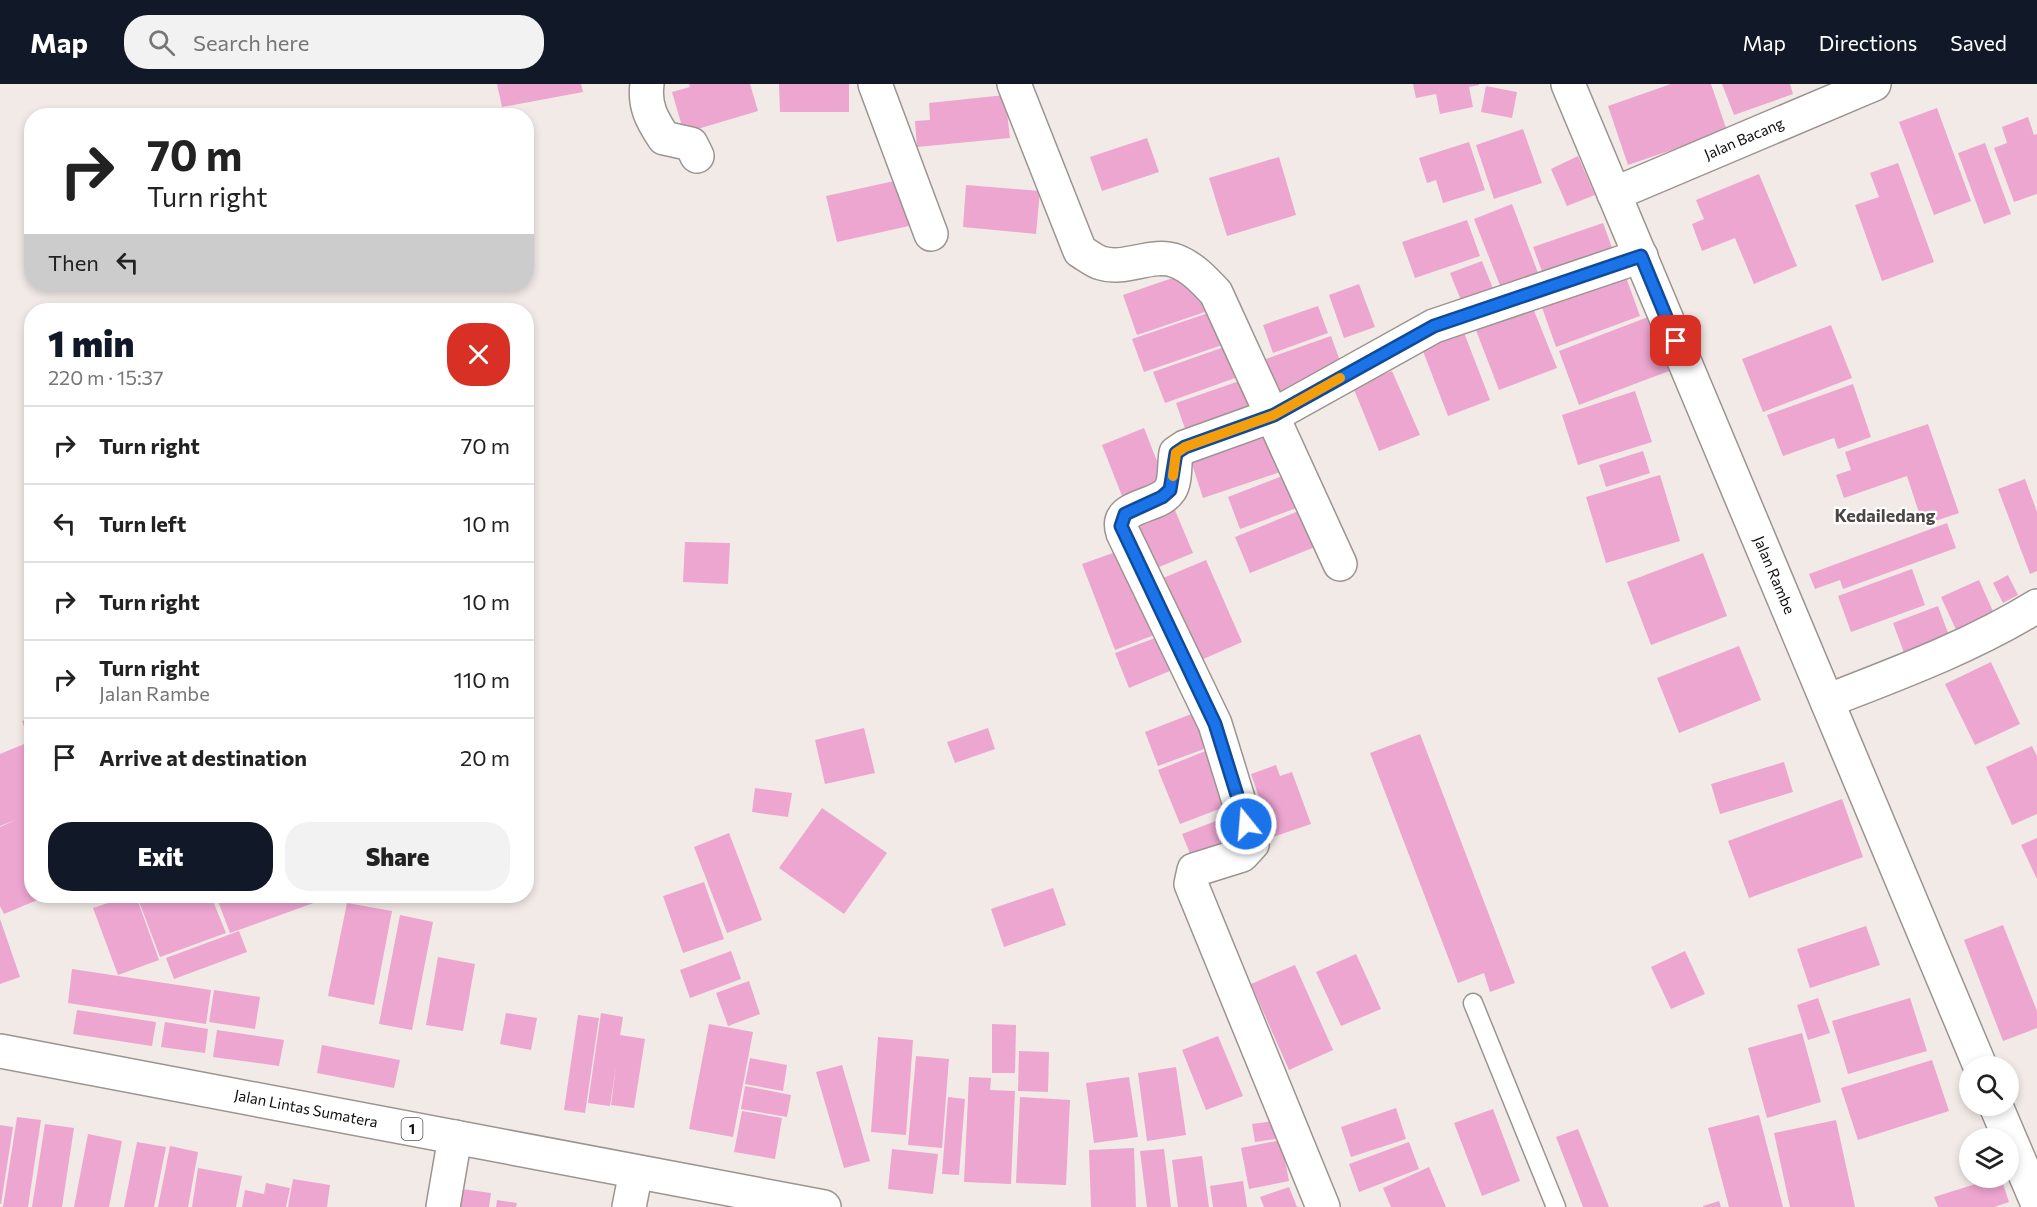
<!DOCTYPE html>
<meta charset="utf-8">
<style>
:root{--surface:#fff;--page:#f2f2f2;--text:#222;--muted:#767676;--line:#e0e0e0;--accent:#111827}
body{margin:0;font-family:Commissioner,sans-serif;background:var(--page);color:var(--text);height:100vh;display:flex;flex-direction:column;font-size:22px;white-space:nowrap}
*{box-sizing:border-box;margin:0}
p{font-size:20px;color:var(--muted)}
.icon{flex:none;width:33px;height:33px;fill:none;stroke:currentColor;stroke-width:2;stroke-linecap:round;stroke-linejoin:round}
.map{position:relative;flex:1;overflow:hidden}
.side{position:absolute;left:24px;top:219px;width:510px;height:600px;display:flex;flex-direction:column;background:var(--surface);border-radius:24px;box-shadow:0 3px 9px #0003}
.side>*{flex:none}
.top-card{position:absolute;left:24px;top:24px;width:510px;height:183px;border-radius:24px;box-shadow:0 3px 9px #0003;background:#fff;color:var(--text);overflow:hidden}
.controls{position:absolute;left:1959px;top:972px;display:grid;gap:12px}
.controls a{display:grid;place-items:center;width:60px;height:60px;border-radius:50%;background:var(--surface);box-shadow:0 3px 9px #0003;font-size:30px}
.pin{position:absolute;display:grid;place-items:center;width:51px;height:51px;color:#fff;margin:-26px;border-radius:12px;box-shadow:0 3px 9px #0006}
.me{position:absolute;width:66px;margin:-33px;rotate:343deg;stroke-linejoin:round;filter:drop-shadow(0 0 4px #0008)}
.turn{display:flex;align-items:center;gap:21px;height:126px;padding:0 24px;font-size:27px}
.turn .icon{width:78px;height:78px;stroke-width:2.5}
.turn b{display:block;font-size:42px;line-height:51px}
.then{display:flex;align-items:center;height:57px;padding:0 24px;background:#0003;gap:12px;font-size:22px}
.round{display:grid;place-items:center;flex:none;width:63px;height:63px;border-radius:24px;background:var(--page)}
.head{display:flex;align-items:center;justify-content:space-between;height:102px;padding:0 24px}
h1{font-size:36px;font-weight:800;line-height:45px;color:var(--accent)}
.primary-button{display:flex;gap:12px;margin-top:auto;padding:12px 24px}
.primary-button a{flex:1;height:69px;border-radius:24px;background:var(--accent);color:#fff;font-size:24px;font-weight:800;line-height:69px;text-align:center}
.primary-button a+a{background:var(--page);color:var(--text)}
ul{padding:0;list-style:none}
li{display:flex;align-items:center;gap:18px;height:78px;padding:0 24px;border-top:2px solid var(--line)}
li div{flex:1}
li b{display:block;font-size:22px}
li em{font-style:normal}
header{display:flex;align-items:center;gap:36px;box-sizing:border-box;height:84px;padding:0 30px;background:var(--accent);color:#fff}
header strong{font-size:28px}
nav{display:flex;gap:33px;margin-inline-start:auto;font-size:21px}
.search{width:420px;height:54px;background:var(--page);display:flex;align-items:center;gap:15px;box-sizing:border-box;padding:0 21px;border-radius:24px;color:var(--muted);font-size:22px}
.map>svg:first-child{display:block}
.building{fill:#eda6d0}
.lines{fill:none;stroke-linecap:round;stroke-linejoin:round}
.lane-casing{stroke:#9b9491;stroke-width:21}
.street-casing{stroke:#9b9491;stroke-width:36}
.highway-casing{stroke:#9b9491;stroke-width:36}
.lane{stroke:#fff;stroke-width:18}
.street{stroke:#fff;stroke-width:33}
.highway{stroke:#fff;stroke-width:33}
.route-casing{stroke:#114b97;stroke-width:15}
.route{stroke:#1a73e8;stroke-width:10}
.slow{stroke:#f59e0b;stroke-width:10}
.labels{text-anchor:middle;stroke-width:4.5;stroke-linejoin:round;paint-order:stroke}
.shield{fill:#fff;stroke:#575655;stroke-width:1.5}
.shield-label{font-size:14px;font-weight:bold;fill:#0f0d0c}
.street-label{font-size:15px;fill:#0f0d0c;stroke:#fff}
.quarter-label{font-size:18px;font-weight:bold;fill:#4c4643;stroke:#fff}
</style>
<header>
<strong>Map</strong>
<div class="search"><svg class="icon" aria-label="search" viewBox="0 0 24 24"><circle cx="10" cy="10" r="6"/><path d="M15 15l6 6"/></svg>Search here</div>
<nav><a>Map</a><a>Directions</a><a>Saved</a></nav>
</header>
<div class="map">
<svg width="2037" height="1123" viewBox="0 0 2037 1123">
<rect width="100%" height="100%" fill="#f2eae7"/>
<g class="building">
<polygon points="497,0 581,0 583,8 502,23"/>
<polygon points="689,0 750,0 758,27 684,49 672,8 690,3"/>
<polygon points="779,0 849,0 849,28 780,28"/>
<polygon points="1413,0 1479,0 1479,1 1469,3 1473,23 1440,30 1436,10 1416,14"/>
<polygon points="1671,0 1711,0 1727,47 1628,81 1608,22"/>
<polygon points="1722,0 1790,0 1793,10 1734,31"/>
<polygon points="1486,2 1517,8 1512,34 1481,28"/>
<polygon points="1005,11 1010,54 917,63 915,37 930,36 929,19"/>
<polygon points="1937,24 1971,117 1934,131 1899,38"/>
<polygon points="2028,33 2034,51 2037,50 2037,110 2014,118 1994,64 2007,59 2002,43"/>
<polygon points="1523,45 1542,99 1494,115 1476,61"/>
<polygon points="1147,54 1159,88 1102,107 1090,73"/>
<polygon points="1469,58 1485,106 1443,119 1436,96 1427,99 1419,74"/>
<polygon points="1985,59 2011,130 1984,140 1958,69"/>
<polygon points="1578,72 1595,111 1567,122 1551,85"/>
<polygon points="1279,73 1296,131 1227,152 1209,94"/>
<polygon points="1898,79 1934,178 1882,197 1855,121 1879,113 1870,89"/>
<polygon points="1759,90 1797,182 1754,200 1735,154 1702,167 1692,140 1704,135 1696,116"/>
<polygon points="908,94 918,140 837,158 826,112"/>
<polygon points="966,101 1040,107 1036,150 963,143"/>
<polygon points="1512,120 1540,194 1503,209 1474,135"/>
<polygon points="1467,136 1480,172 1415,194 1402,158"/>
<polygon points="1603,139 1617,177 1547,201 1533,163"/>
<polygon points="1482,177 1496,212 1464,224 1450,189"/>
<polygon points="1623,185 1640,232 1556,263 1539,215"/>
<polygon points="1190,188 1205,228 1137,251 1123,211"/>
<polygon points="1359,200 1375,243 1344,254 1329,211"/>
<polygon points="1531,219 1557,284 1499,306 1474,241"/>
<polygon points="1318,222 1328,249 1273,269 1263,241"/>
<polygon points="1217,226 1228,259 1144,288 1132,255"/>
<polygon points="1648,233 1669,287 1579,321 1559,267"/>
<polygon points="1831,241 1852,294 1763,328 1742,275"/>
<polygon points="1463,246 1490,316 1448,332 1421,262"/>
<polygon points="1331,252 1344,288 1279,311 1266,275"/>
<polygon points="1227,262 1238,293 1165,319 1153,288"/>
<polygon points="1392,287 1420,351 1379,367 1353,303"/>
<polygon points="1245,295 1258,332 1189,356 1176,319"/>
<polygon points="1853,300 1871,353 1838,365 1834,354 1783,372 1767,331"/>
<polygon points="1635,307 1652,358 1578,381 1562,331"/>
<polygon points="1928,340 1959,429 1923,441 1907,392 1844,414 1836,391 1851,386 1845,368"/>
<polygon points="1144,344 1166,400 1124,417 1102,361"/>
<polygon points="1265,345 1280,388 1203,414 1189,371"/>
<polygon points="1643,367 1650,389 1606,403 1599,381"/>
<polygon points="1290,389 1302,422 1240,445 1228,413"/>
<polygon points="1660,391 1680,457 1606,479 1586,413"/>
<polygon points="2025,395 2037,428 2037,487 2030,490 1998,405"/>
<polygon points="1172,419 1193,469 1152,486 1132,436"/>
<polygon points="1306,424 1320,461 1250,489 1235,453"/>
<polygon points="1947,439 1956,464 1843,505 1840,496 1815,505 1809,490"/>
<polygon points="685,458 730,459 728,500 683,498"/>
<polygon points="1124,465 1157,550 1115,566 1082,480"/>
<polygon points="1703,469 1727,532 1651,561 1627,498"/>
<polygon points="1206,476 1242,558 1192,580 1156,497"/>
<polygon points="1912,485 1925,521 1851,548 1838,512"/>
<polygon points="2008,491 2018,511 2003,519 1993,499"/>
<polygon points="1979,496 1996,534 1958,550 1941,513"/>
<polygon points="1938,522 1951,557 1906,574 1893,539"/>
<polygon points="1163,551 1177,584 1129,604 1115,569"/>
<polygon points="1739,562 1761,616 1679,649 1657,594"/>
<polygon points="1991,578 2020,640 1975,661 1945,600"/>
<polygon points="1199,627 1212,662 1158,682 1145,648"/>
<polygon points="32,633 32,662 31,662 22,637"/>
<polygon points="864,644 875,689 825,700 815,656"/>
<polygon points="988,644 995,665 955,679 947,658"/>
<polygon points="1420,650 1515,899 1490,908 1484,889 1458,899 1370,669"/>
<polygon points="24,660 32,675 32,812 47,812 4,830 0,822 0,743 16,736 0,742 0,670"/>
<polygon points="2032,662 2037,672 2037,730 2012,741 1986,683"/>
<polygon points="1213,664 1235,719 1180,740 1158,686"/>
<polygon points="1784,678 1793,708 1720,730 1711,700"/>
<polygon points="1276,681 1280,692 1292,688 1311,740 1264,756 1251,719 1260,716 1251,690"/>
<polygon points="755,704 792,709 788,733 752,728"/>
<polygon points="1842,715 1863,773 1749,814 1728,757"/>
<polygon points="822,724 887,769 844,830 779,784"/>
<polygon points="1234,730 1246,758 1194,779 1182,750"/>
<polygon points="729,749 762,836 727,849 694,763"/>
<polygon points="2037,754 2037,795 2021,761"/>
<polygon points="704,798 724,855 683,869 663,812"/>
<polygon points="1053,804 1066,841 1004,863 991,825"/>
<polygon points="129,812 136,812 159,876 118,891 93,824"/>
<polygon points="137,812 211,812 226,849 160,873"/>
<polygon points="216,812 333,812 230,849"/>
<polygon points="347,819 392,827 374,921 328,912"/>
<polygon points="400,831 433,838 412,946 379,940"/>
<polygon points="0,835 20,893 0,900"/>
<polygon points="2003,841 2037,927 2037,944 2003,957 1964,856"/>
<polygon points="1866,842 1880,881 1810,904 1797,865"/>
<polygon points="239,847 247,868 174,895 166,874"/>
<polygon points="731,867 741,895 690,914 680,886"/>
<polygon points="1685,867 1705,910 1671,925 1651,883"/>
<polygon points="1356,870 1381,925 1341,942 1316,888"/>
<polygon points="438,873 475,880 463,947 426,941"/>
<polygon points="1295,881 1333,966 1289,986 1251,900"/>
<polygon points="72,885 211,906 206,940 68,919"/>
<polygon points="749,897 760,930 728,942 716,909"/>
<polygon points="214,906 260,913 255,945 209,938"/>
<polygon points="1818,914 1830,949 1808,956 1797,921"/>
<polygon points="1910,914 1927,967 1848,990 1832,937"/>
<polygon points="77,926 156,938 152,962 73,950"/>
<polygon points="506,929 537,934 531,966 500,960"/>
<polygon points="601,929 623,933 620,951 645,955 634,1024 611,1021 616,982 610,1022 588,1019"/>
<polygon points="578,931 599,934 585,1029 564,1026"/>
<polygon points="165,938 208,945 205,969 161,963"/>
<polygon points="709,940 753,948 733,1053 689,1045"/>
<polygon points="992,940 1016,941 1015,989 992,989"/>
<polygon points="217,946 284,956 279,982 213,973"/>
<polygon points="1802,949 1821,1018 1767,1034 1748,964"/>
<polygon points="1218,952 1243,1012 1206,1026 1182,966"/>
<polygon points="878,953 913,956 906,1051 871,1048"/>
<polygon points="322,961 400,976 394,1004 317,989"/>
<polygon points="1019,967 1049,968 1048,1008 1018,1007"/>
<polygon points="916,972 949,975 942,1064 908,1061"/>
<polygon points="750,974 787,981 783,1007 745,1000"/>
<polygon points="1932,976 1949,1027 1858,1056 1841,1004"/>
<polygon points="842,981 870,1077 844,1084 816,988"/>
<polygon points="1176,983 1186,1051 1147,1057 1138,989"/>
<polygon points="969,993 991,994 990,1006 1015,1007 1011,1100 964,1098"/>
<polygon points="1129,993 1138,1053 1094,1059 1086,999"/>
<polygon points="745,1002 791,1011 787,1033 741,1025"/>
<polygon points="948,1013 965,1015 959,1091 942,1090"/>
<polygon points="1020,1013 1070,1016 1066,1101 1016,1099"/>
<polygon points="1396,1024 1406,1055 1351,1073 1341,1043"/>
<polygon points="1493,1025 1520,1097 1482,1112 1454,1039"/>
<polygon points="742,1027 782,1034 775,1075 734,1068"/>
<polygon points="1759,1031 1783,1123 1729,1123 1708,1044"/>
<polygon points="17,1033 41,1036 28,1123 3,1123"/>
<polygon points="1836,1036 1855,1123 1790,1123 1774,1049"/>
<polygon points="1273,1037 1276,1055 1255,1058 1252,1040"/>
<polygon points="45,1040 74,1044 62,1123 32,1123"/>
<polygon points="0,1041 13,1043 1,1120 0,1120"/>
<polygon points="1578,1045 1609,1123 1583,1123 1556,1053"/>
<polygon points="88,1050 122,1057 109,1123 74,1123"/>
<polygon points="1281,1056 1289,1097 1249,1105 1241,1064"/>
<polygon points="137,1058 166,1063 154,1123 124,1123"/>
<polygon points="1409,1058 1419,1085 1359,1108 1349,1080"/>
<polygon points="170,1062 198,1068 188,1123 158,1123"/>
<polygon points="1134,1064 1136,1123 1091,1123 1089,1066"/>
<polygon points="892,1065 938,1070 933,1110 888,1105"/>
<polygon points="1164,1065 1171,1123 1147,1123 1140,1067"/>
<polygon points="1202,1072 1209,1123 1178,1123 1172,1076"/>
<polygon points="1429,1083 1446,1123 1391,1123 1383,1104"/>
<polygon points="198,1084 242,1092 236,1123 192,1123"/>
<polygon points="1995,1094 2001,1094 2009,1118 1994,1123 1938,1123 1934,1113"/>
<polygon points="293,1095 330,1101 327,1123 288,1123"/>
<polygon points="1243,1097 1247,1123 1213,1123 1210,1102"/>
<polygon points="266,1099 290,1104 286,1123 242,1123 245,1106 264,1110"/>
<polygon points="1289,1103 1297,1123 1264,1123 1260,1113"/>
<polygon points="455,1104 491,1109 489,1123 452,1123"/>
<polygon points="497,1116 517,1119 516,1123 496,1123"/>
<polygon points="1719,1117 1721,1123 1703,1123 1703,1122"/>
</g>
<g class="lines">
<g class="lane-casing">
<polyline id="lane" points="1473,919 1556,1123"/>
</g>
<g class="street-casing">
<g id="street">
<path d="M647 0C644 22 652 36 664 54L691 60 697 72"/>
<polyline points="875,0 931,150"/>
<path d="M1014 0 1080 167C1087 171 1094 177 1101 179 1125 187 1152 168 1176 177 1192 183 1205 197 1216 209L1340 480"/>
<polyline points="1568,0 1980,982"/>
<polyline points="1614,110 1874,0"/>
<path d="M1827 617C1899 589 1970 563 2037 522"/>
<polyline points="1996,1022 2037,1118"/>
<polyline points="443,1123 455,1053"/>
<polyline points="629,1123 636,1088"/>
<path d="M1323 1123 1191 800 1194 786 1242 771 1252 760 1215 640 1123 449C1113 419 1158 425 1170 406 1176 397 1174 380 1176 369L1185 363 1274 331 1434 242 1641 172"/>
</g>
</g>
<g class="highway-casing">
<polyline id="highway" points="0,967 824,1123"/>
</g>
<use href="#lane" class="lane"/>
<use href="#street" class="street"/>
<use href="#highway" class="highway"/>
</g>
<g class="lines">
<g class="route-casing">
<polyline id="route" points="1246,740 1215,640 1121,442 1125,430 1162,413 1170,406 1176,369 1185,363 1274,331 1434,242 1641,172 1676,257"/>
</g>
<use href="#route" class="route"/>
<polyline class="slow" points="1173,392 1176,369 1185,363 1274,331 1340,294"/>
</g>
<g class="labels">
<rect class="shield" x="401.5" y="1034" width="21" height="22" rx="4.5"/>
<g class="shield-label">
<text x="412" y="1050">1</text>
</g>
<g class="street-label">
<text transform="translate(1744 55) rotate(-23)" y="5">Jalan Bacang</text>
<text transform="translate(1774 491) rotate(67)" y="5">Jalan Rambe</text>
<text transform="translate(306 1025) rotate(11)" y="5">Jalan Lintas Sumatera</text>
</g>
<g class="quarter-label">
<text x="1885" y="438">Kedailedang</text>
</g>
</g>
</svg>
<div class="controls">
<a><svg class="icon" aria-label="search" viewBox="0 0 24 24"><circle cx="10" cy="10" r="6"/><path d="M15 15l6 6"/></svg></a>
<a><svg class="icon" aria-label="layers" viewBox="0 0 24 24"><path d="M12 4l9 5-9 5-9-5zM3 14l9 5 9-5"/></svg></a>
</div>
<div class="pin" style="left:1676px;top:257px;background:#d93025"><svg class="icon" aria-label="arrive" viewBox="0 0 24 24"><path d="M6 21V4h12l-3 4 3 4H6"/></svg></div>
<svg class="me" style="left:1246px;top:740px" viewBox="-20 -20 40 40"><circle r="17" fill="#1a73e8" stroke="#fff" stroke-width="3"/><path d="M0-11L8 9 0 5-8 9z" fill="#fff"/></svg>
<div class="top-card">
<div class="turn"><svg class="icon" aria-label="right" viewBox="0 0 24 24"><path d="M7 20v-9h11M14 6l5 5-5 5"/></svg><div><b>70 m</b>Turn right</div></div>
<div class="then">Then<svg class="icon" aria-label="left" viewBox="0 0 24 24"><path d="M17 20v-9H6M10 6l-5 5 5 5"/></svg></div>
</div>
<section class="side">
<div class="head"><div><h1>1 min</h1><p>220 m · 15:37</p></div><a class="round" style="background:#d93025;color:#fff"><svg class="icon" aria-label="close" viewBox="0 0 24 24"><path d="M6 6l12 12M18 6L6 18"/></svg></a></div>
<ul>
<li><svg class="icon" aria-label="right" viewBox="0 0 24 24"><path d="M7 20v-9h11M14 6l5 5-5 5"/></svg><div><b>Turn right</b></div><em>70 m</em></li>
<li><svg class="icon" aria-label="left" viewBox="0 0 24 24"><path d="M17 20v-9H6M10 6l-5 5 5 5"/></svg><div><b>Turn left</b></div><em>10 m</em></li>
<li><svg class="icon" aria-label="right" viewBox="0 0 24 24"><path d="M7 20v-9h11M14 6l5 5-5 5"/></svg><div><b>Turn right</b></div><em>10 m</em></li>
<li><svg class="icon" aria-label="right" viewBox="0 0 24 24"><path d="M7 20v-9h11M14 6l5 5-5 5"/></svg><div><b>Turn right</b><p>Jalan Rambe</p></div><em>110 m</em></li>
<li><svg class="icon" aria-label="arrive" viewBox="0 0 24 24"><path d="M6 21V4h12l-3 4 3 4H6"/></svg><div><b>Arrive at destination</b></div><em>20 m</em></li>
</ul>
<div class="primary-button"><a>Exit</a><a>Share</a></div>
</section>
</div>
